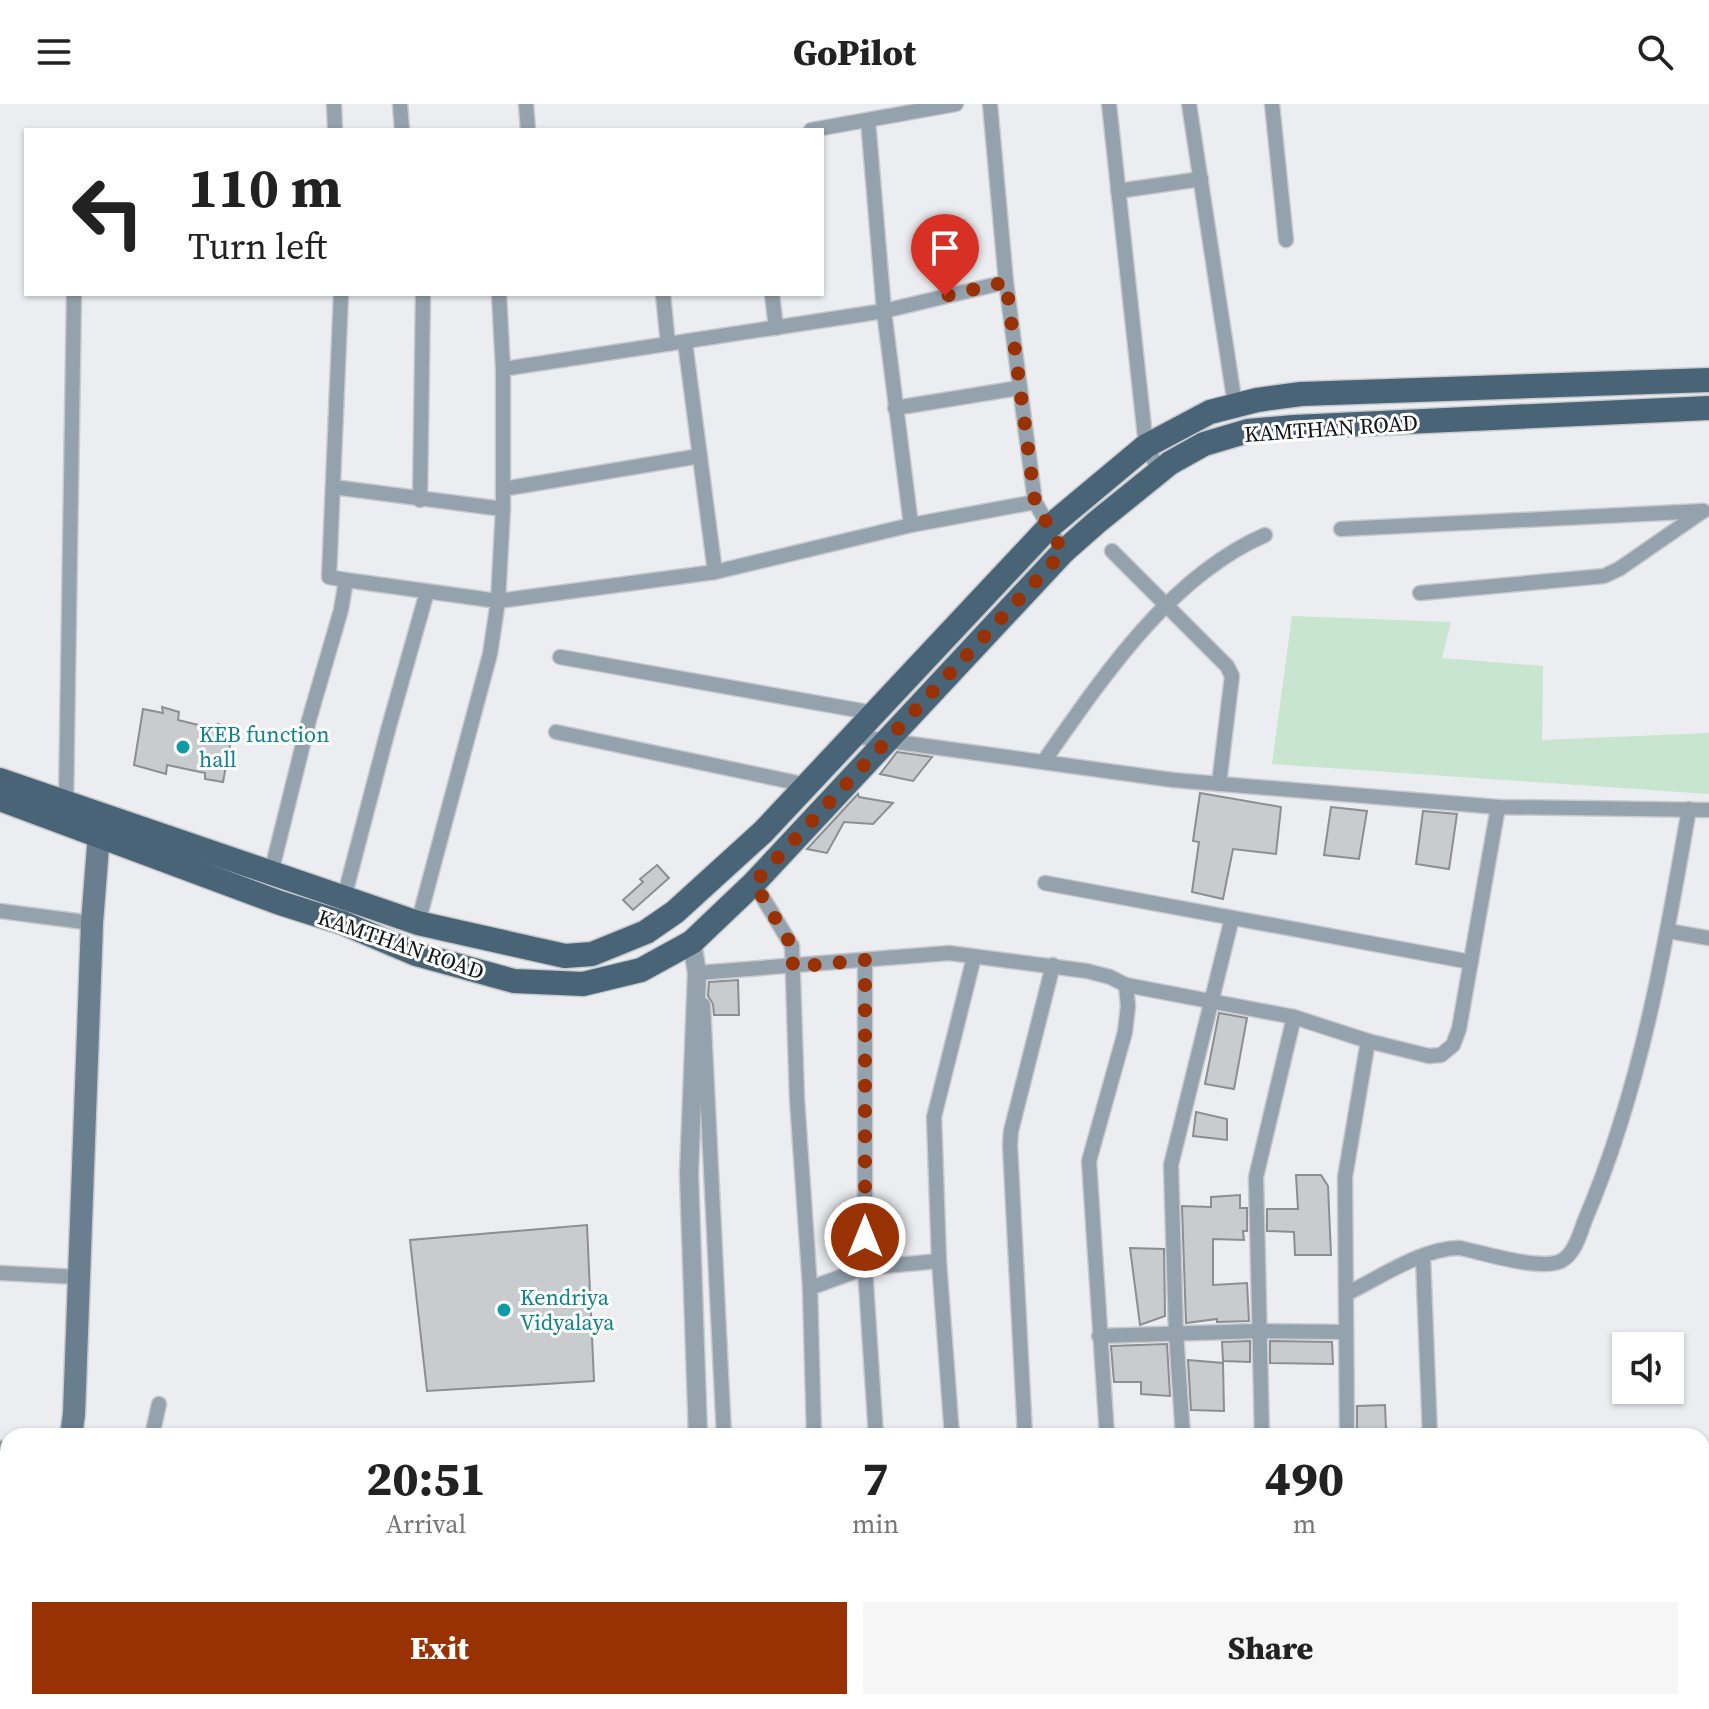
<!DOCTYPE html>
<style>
:root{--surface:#fff;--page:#f6f6f6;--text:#222;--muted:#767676;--accent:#983204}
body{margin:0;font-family:"Source Serif 4",serif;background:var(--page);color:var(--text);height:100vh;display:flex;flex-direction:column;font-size:30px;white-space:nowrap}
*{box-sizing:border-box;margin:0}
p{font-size:26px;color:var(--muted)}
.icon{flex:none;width:44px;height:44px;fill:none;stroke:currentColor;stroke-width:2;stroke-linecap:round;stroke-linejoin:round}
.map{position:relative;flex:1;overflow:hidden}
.drawer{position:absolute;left:0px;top:1324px;width:1710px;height:282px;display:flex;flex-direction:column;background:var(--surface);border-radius:24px 24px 0 0;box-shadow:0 2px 6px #0004}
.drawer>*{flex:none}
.top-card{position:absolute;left:24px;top:24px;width:800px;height:168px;border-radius:0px;box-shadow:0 2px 6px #0004;background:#fff;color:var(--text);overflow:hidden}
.fabs{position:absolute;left:1612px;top:1228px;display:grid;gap:16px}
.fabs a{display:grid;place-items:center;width:72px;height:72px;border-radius:0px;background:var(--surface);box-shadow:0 2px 6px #0004;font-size:40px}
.pin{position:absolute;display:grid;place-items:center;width:68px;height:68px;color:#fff;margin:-82px -34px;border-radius:50% 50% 50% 0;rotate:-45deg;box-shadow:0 0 8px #0007}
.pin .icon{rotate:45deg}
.me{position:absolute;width:88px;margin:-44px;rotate:0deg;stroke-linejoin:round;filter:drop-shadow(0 0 6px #0008)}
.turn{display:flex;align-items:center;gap:28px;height:168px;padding:0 32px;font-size:36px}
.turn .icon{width:104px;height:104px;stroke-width:2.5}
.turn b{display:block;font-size:56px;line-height:68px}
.eta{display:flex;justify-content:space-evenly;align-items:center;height:136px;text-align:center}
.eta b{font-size:48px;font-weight:800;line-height:56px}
.primary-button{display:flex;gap:16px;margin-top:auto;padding:16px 32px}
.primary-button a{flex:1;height:92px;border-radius:0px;background:var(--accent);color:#fff;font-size:32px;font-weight:800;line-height:92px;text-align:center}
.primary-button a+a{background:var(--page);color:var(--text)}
header{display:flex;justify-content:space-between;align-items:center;height:104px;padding:0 32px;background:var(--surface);font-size:36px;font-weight:800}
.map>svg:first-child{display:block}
.green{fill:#c7e5cf}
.building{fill:#c9ccce;stroke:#8c8e91;stroke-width:2}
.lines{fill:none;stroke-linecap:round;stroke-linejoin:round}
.service-casing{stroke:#c8cacd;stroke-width:10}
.minor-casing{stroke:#c8cacd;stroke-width:17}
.tertiary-casing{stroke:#c8cacd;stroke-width:21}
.secondary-casing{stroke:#c8cacd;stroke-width:25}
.primary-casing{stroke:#c8cacd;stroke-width:27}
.service{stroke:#94a2ad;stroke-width:7}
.minor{stroke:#94a2ad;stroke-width:14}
.tertiary{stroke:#94a2ad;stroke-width:18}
.secondary{stroke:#697e8e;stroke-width:22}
.primary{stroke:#4a6477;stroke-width:24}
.route{stroke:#983204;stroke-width:14;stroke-dasharray:0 25.2}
.culture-dot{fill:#0f9aa8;stroke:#fff;stroke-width:3}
.labels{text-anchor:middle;stroke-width:6;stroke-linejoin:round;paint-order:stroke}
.street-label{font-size:22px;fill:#121314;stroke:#fff}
.culture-label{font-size:22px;fill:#0d838f;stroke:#fff;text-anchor:start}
</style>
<header><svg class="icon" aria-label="menu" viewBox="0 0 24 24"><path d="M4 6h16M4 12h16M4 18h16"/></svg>GoPilot<svg class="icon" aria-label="search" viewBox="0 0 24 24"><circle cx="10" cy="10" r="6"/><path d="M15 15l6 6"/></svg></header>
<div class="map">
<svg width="1709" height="1605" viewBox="0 0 1709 1605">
<rect width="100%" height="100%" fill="#ebedf0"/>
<polygon class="green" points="1292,512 1451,518 1442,554 1543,562 1542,636 1709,629 1709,690 1272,660"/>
<g class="building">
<polygon points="162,603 179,608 178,616 215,625 218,620 233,625 223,678 205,675 205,669 167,661 166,670 134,661 143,605 163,609"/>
<polygon points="897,648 932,653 913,677 880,670"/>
<polygon points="1200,689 1281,703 1276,750 1233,745 1223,795 1192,788 1199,738 1193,737"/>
<polygon points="858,690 859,693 893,699 873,720 844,718 827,749 807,745"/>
<polygon points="1331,703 1367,707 1359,755 1324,751"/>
<polygon points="1423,707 1457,710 1449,765 1416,760"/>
<polygon points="657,761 669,774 633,806 623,796 643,778 640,775"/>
<polygon points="738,876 739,911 714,911 713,900 708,892 709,878"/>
<polygon points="1219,909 1247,914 1234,985 1205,980"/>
<polygon points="1196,1008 1227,1015 1227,1036 1193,1032"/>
<polygon points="1296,1071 1321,1071 1328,1082 1331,1151 1295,1151 1294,1128 1267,1127 1267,1105 1298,1105"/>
<polygon points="1240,1091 1240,1104 1247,1104 1247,1127 1243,1127 1244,1136 1213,1135 1213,1181 1247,1179 1249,1217 1217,1218 1217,1215 1186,1219 1182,1102 1211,1103 1211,1093"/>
<polygon points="587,1121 594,1277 427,1287 410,1136"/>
<polygon points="1130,1144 1164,1145 1165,1212 1140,1221"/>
<polygon points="1250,1237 1250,1258 1223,1257 1222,1238"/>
<polygon points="1270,1237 1332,1238 1333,1260 1270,1259"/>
<polygon points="1167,1240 1170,1292 1141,1290 1141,1278 1114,1278 1111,1242"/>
<polygon points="1188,1256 1223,1259 1224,1307 1191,1306"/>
<polygon points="1385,1301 1386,1325 1357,1326 1357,1302"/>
</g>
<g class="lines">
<g class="service-casing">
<polyline id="service" points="647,1598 667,1605"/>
</g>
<g class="minor-casing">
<g id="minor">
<polyline points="334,0 335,26"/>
<polyline points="400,0 402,26"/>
<polyline points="526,0 528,26"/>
<polyline points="990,0 1006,178 1035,398 1063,448"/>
<polyline points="1109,0 1146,342 1160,367"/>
<polyline points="1189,0 1235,301"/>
<polyline points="1272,0 1286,136"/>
<polyline points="868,16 884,207 911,421"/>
<polyline points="811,26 956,0"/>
<polyline points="1118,87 1201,75"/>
<polyline points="341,190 329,473 346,476"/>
<polyline points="663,190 668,240"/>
<polyline points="772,190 776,224"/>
<polyline points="685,238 715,468"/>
<polyline points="503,265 884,207 1006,178"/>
<polyline points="895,304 1019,284"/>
<polyline points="333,383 503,405"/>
<polyline points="503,385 700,352"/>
<polyline points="420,396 423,190"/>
<polyline points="1341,425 1703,407"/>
<polyline points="1112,447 1227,562 1232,572 1219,680"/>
<polyline points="1420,489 1604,472 1619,465 1703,407"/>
<polyline points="560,553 874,609"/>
<polyline points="556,628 807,681"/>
<polyline points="853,632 1173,676 1498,703 1709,706"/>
<path d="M1044 657C1103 573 1169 473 1265 431"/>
<polyline points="66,700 74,190"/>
<polyline points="271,769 309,616 341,506 346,476 498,497 715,468 911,421 1035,398"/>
<polyline points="754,779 792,842 797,995 810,1184 814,1332"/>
<polyline points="1045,779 1471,858"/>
<polyline points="344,794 388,626 427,488"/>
<polyline points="0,807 92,819"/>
<polyline points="418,819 490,550 498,497 503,405 503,265 499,190"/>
<polyline points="1668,827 1709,834"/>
<polyline points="865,856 865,1164 876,1332"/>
<polyline points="697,869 949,849 1087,867 1110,873 1126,881 1294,913 1368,937 1429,952 1441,951 1453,941 1459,925 1498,703"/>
<polyline points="703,901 724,1332"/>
<polyline points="1423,1153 1430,1332"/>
<polyline points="939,1157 934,1013 974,853"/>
<polyline points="0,1169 79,1173"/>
<polyline points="810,1184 865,1164 939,1157 952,1332"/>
<path d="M1346 1190C1379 1174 1424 1143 1460 1144 1484 1149 1540 1167 1561 1157 1575 1150 1580 1129 1585 1116 1641 985 1665 844 1689 705"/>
<polyline points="1099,1232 1259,1227 1346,1228"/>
<polyline points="152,1332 159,1300"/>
<polyline points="1025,1332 1010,1041 1011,1027 1053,861"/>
<polyline points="1107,1332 1089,1057 1125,928 1128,902 1126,881"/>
<polyline points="1183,1332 1176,1229 1171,1061 1232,814"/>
<polyline points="1262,1332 1256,1073 1294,913"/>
<polyline points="1347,1332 1345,1073 1368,937"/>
<polyline points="0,1344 8,1344"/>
<polyline points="0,1423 8,1423"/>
<polyline points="0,1514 8,1514"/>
<polyline points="327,1598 356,1605"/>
<polyline points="943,1598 978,1605"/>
<polyline points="294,1605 296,1598"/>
<polyline points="1336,1605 1339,1598"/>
</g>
</g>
<g class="tertiary-casing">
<g id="tertiary">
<polyline points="692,838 697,869 689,1070 698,1332"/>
<polyline points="707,1598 707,1605"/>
</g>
</g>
<g class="secondary-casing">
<g id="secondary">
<polyline points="71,1332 74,1310 92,819 100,717"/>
<polyline points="23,1605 25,1598"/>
</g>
</g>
<g class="primary-casing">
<g id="primary">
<polyline points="0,676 418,819 565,852 592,850 646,828 675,808 763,728 1049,423 1146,342 1210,308 1257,296 1301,290 1709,276"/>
<polyline points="0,695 280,799 343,819 416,850 514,877 583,880 641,866 692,838 754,779 1063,448 1097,418 1170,359 1204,340 1248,327 1294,323 1709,304"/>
</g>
</g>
<use href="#service" class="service"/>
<use href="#minor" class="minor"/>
<use href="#tertiary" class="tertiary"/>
<use href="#secondary" class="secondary"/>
<use href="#primary" class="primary"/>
</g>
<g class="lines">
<polyline class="route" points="865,1133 865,856 793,863 792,842 754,779 1063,448 1035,398 1006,178 945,192"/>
</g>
<g class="culture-dot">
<circle cx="183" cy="643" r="8"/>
<circle cx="504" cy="1206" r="8"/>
</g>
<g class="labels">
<g class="street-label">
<text transform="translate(1331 324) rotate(-4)" y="8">KAMTHAN ROAD</text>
<text transform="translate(401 840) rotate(19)" y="8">KAMTHAN ROAD</text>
</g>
<g class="culture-label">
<text x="199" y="638">KEB function<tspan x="199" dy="25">hall</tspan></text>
<text x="520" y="1201">Kendriya<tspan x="520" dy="25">Vidyalaya</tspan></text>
</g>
</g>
</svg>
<div class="fabs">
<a><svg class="icon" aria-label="sound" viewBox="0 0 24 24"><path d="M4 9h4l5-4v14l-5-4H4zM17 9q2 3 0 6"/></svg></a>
</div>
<div class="pin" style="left:945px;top:192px;background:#d93025"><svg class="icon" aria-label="arrive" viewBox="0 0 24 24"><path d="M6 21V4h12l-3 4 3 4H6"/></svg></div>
<svg class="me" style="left:865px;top:1133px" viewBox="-20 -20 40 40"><circle r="17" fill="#983204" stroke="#fff" stroke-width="3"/><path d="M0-11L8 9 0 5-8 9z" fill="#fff"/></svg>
<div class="top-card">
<div class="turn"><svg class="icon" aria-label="left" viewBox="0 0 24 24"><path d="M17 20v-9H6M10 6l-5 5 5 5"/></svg><div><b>110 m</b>Turn left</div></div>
</div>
<section class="drawer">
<div class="eta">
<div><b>20:51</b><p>Arrival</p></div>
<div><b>7</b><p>min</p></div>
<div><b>490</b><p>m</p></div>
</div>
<div class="primary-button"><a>Exit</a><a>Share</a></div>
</section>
</div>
